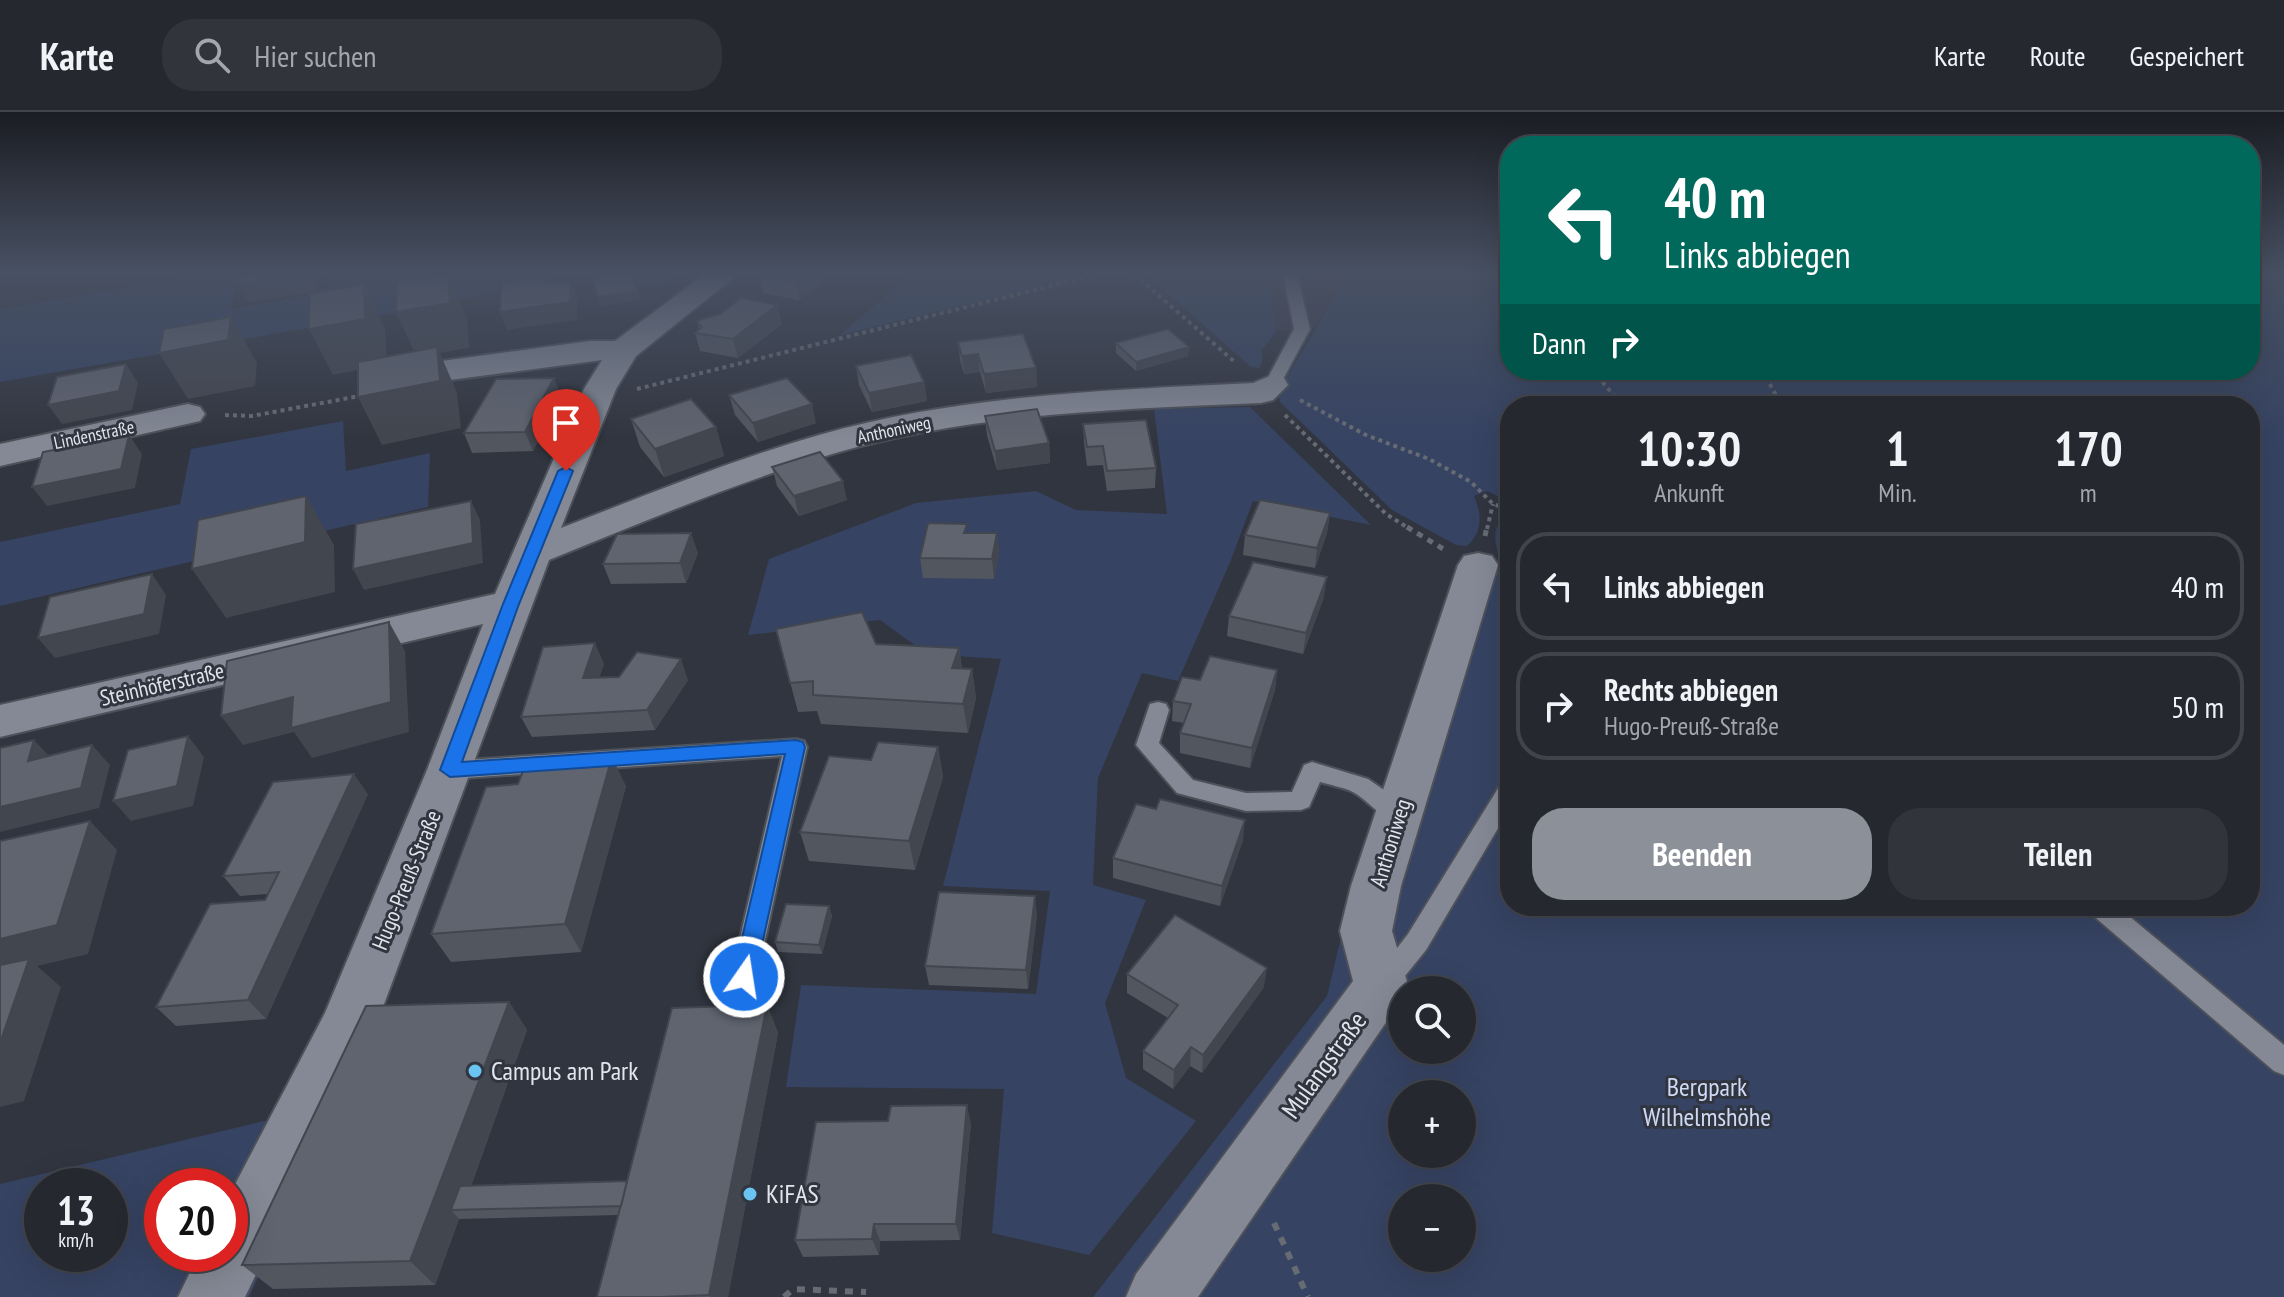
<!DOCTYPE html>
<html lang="de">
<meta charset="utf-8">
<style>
:root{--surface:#25282f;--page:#31343b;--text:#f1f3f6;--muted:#a3a6aa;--line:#42444b;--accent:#8c9099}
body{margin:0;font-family:"PT Sans Narrow",sans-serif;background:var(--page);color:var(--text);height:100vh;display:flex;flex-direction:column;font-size:30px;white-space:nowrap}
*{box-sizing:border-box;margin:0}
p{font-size:26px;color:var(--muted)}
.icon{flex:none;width:44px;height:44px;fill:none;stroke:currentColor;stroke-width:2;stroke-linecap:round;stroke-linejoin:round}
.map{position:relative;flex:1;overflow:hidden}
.side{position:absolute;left:1500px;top:284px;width:760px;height:520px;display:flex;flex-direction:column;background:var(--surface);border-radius:32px;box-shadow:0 8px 32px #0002,0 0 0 2px var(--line)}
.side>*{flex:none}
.top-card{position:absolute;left:1500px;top:24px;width:760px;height:244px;border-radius:32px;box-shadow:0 8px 32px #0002,0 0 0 2px var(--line);background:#00695c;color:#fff;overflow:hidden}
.buttons{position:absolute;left:1388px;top:864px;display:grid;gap:16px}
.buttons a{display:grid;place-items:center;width:88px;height:88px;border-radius:50%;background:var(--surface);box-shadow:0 8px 32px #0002,0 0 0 2px var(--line);font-size:40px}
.speed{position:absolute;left:24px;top:1056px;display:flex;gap:16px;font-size:40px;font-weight:700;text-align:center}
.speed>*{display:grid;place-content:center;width:104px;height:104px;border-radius:50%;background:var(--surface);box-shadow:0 8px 32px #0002,0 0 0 2px var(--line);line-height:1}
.speed small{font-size:20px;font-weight:400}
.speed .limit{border:12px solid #d22;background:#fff;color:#111}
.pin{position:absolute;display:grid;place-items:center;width:68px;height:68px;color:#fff;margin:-82px -34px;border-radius:50% 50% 50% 0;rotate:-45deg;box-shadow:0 0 8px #0007}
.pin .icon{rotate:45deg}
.me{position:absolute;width:88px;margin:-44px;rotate:13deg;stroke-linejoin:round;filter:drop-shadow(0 0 6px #0008)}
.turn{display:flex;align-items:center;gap:28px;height:168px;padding:0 32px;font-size:36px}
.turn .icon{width:104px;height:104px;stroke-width:2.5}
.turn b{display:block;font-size:56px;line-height:68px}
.then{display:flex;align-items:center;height:76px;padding:0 32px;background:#0003;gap:16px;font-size:30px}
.eta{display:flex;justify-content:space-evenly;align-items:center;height:136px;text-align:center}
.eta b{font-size:48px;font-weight:700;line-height:56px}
.cta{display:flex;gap:16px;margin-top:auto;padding:16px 32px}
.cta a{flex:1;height:92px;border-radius:32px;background:var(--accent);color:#fff;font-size:32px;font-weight:700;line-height:92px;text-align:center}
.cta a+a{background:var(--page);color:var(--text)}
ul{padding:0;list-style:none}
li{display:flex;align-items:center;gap:24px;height:108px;margin:0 16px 12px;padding:0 16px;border:4px solid var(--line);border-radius:32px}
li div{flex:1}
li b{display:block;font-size:30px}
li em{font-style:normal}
header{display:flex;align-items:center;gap:48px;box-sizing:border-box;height:112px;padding:0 40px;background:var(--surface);border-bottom:2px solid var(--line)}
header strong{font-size:38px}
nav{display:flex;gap:44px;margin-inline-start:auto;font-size:28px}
.search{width:560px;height:72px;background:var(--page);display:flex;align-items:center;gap:20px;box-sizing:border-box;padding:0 28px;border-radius:32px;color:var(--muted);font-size:30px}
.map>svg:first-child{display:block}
.commercial{fill:#3e3a4b}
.green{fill:#364362;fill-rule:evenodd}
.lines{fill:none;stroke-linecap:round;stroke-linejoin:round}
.lane-casing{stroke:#4d5159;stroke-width:4}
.street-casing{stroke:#4d5159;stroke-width:4}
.path-far2{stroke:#676b74;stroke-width:4;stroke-dasharray:4 4;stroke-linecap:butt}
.path-far1{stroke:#676b74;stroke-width:5;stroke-dasharray:6 6;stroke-linecap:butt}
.path{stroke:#676b74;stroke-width:6;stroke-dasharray:8 8;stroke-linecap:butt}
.lane{fill:#848995;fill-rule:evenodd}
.street{fill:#848995;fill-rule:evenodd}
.wall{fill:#52565f}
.shaded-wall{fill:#42464e}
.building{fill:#5f646f;stroke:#42464e;stroke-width:2}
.route{fill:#1a73e8;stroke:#114b97;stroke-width:2}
.poi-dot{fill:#69c4f1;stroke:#31353f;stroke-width:3}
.labels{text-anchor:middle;stroke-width:6;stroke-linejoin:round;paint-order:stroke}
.far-street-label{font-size:18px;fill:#e2e5ec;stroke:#31353f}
.street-label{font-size:22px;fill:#e2e5ec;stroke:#31353f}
.near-street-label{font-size:26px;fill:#e2e5ec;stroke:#31353f}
.near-poi-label{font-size:26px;fill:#e2e5ec;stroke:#31353f;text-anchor:start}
.near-park-label{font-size:26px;fill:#cedaf5;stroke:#31353f}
</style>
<header>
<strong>Karte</strong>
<div class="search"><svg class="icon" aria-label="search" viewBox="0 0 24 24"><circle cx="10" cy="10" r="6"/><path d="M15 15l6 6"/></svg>Hier suchen</div>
<nav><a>Karte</a><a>Route</a><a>Gespeichert</a></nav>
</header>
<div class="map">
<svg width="2284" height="1185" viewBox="0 0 2284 1185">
<rect width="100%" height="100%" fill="#31353f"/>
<polygon class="commercial" points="1270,162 1348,162 1314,217 1276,220"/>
<g class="green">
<polygon points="207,162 239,162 231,197 328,180 333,162 567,162 444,192 0,270 0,197"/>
<polygon points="911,162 1091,162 840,223"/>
<polygon points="1146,162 1270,162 1276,220 1261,239 1263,246 1260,256 1251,255"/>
<path d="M1348 162H1510V258H2250V162H2284V1185H1093L1327 884 1353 775 1455 462 1500 448C1495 434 1489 409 1510 408V794H2250V294H1510V390L1487 379 1474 384C1482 401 1483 421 1467 434L1456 433 1392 398 1280 290 1278 280ZM1402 878H1462V938H1402ZM1402 982H1462V1042H1402ZM1402 1086H1462V1146H1402Z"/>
<polygon points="1250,295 1371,413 1253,389 1231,448 1178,569 1142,561 1098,666 1093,773 1146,788 1105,891 1126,966 1196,1009 1089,1143 992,1121 1004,977 786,975 801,873 1036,882 1050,779 943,774 1001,547 927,542 880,508 748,523 769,447 916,391 1036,379 1076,398 1167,402 1154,297"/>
<polygon points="343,309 346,359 430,341 428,395 0,494 0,430 180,392 191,337"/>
<path d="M332 1006 249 1185H0V1072L264 1009ZM42 1074H110V1142H42ZM162 1074H230V1142H162Z"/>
</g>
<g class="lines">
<g class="lane-casing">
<g id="lane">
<polygon points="1283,162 1297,162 1310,217 1280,273 1272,278 1264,273 1294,217"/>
<path d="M1158 590 1166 592 1169 598 1159 631 1193 668 1246 681 1292 680 1304 653 1312 650 1368 667 1407 694 1411 701 1407 708C1385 715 1370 688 1351 679 1342 675 1330 673 1320 670L1309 695 1301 698 1246 699 1177 681 1136 633 1150 592Z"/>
<polygon points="796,627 804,629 807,635 757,865 753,873 744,877 735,873 731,865 782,644 450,667 442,664 438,658 442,652 450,649"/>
<polygon points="1510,667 1510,696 1426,838 1392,880 1382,884 1372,880 1369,872 1408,822 1502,670"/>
<polygon points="2086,794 2117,794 2284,933 2284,963 2274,959 2090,801"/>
</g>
</g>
<g class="street-casing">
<g id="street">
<path d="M705 162H738L636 244 616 277 561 416C646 383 732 348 819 323 960 283 1108 278 1253 271L1272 263 1284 266 1288 273 1273 288 1261 291C1120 297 975 301 839 340 741 368 643 410 549 448L377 911 245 1185H178L199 1142H230V1082L325 901 427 658 483 512 0 625V593L495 482 584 277 602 248 397 275 386 272 381 265 386 258 397 255 590 229H615Z"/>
<polygon points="188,292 200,295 205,302 200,309 0,354 0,332"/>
<polygon points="1478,441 1492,444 1498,453 1401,774 1392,819 1408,873 1402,878 1400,890 1198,1185 1126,1185 1136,1162 1353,869 1340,819 1351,774 1458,453 1464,444"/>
</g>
</g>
<g class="path-far2">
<polyline points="1134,162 1236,251"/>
<polyline points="1508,162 1510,165"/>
<polyline points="1592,258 1623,294"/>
<polyline points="1762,258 1782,294"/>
<polyline points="637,277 1099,162"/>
<polyline points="1300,288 1366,323 1429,347 1471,370 1493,392 1510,398"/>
<polyline points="225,303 252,304 365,283"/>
<polyline points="1285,303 1386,402 1410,417"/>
<polyline points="1487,417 1493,392"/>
</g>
<g class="path-far1">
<polyline points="1407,415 1445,438"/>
<polyline points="1485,424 1487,415"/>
</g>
<g class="path">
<polyline points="1274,1111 1308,1185"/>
<polyline points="784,1185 793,1177 866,1180"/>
</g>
<use href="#lane" class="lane"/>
<use href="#street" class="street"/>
</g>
<g class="wall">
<polygon points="760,162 818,162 820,171 799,188 763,181 759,163"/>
<polygon points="697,210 782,212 738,246 700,239 695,221 699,217"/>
<polygon points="958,230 1036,256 1037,275 986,281 980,260 964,262 960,248"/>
<polygon points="1116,231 1189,235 1188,244 1136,259 1116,241"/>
<polygon points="856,254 924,270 927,289 872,300 859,273"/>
<polygon points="554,266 561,285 533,339 472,341 464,321"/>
<polygon points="729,283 816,311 758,330 735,303"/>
<polygon points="985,304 1049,331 1050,351 997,358 987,323"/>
<polygon points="631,307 716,315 724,344 664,365 640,335"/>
<polygon points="1083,312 1156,356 1155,376 1107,379 1103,353 1087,354 1084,331"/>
<polygon points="772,355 847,388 799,404 777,374"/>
<polygon points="1330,401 1327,421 1315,456 1243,443 1245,423"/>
<polygon points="968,421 997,421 999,441 994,467 923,466 920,446"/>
<polygon points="698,441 686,471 611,472 603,452"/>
<polygon points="1324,485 1303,542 1227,524 1229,504"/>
<polygon points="776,517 876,532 959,536 962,556 972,557 976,586 968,621 821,612 817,599 798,600"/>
<polygon points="604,552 599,566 688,568 655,618 532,625 521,605"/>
<polygon points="1277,558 1275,578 1250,656 1180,641 1180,621 1184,611 1172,609 1173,589 1200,568"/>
<polygon points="938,635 943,665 915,758 809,749 800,720 871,648"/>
<polygon points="518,672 626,674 581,840 451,850 431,822"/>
<polygon points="368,682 266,907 176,914 156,895 265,788 268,782 240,784 223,764"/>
<polygon points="1243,728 1220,794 1113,766 1113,746"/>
<polygon points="829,794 832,804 822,842 778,840 775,830"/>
<polygon points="1037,803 1028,877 929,873 925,854"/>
<polygon points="1127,862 1264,875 1202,961 1190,954 1173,977 1143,957 1143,939 1168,906 1127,881"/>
<polygon points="509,890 527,918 471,1074 627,1069 767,893 778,921 728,1185 597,1185 618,1103 459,1107 435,1173 273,1177 242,1153"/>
<polygon points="971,1011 960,1128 880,1129 879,1143 803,1145 795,1128"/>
</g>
<g class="shaded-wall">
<polygon points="300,162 317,162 317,179 249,191 239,172"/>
<polygon points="448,162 467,206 469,236 440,241 457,281 461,316 382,333 358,285 417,246 396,200"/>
<polygon points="650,162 669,162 671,168 637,174 640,188 600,195 597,185 634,165"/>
<polygon points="805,162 818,162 820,171 799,188 796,170"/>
<polygon points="571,169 577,187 577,208 507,218 500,200"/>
<polygon points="364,172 385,217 387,252 333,263 309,217"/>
<polygon points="777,193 782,212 738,246 733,227"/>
<polygon points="231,205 257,251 255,274 188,287 159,241"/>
<polygon points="1189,235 1188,244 1136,259 1136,250"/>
<polygon points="978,242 980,260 964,262 962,244"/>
<polygon points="126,252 138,271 132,298 62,312 48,293"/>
<polygon points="1036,256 1037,275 986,281 984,262"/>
<polygon points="554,266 561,285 533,339 525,320"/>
<polygon points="924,270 927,289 872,300 869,281"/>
<polygon points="812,292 816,311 758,330 753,311"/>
<polygon points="716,315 724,344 664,365 655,337"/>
<polygon points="129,323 142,342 135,376 47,394 32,375"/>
<polygon points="1049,331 1050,351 997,358 995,339"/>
<polygon points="843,369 847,388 799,404 794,384"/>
<polygon points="306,384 334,433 335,480 226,506 192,457"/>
<polygon points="471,389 480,408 483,451 364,478 353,457"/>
<polygon points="1330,401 1327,421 1315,456 1317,436"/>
<polygon points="691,421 698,441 686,471 680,451"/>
<polygon points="997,421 999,441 994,467 992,447"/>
<polygon points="152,462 166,483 159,522 55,546 38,526"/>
<polygon points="1327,465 1324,485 1303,542 1306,521"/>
<polygon points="389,510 405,539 409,620 312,646 294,620 243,633 221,604"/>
<polygon points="595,531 604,552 592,587 583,566"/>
<polygon points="959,536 963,565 952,556"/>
<polygon points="681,547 688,568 655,618 647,598"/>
<polygon points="972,557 976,586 968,621 963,592"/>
<polygon points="1277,558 1275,578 1250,656 1252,636"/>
<polygon points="188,624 204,645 193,694 131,709 113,689"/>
<polygon points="34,628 53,648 28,649"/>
<polygon points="92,633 110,653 99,696 0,720 0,695"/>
<polygon points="938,635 943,665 915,758 909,729"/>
<polygon points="612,645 626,674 581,840 565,812"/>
<polygon points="354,662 368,682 266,907 248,888"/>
<polygon points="1245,708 1243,728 1220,794 1222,774"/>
<polygon points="90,709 117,738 88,842 37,854 61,875 24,989 0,995 0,827"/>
<polygon points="1035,784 1037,803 1028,877 1026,858"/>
<polygon points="829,794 832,804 822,842 819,833"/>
<polygon points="1267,856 1264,875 1202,961 1203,943"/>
<polygon points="509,890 527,918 462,1098 451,1098 459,1107 435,1173 410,1149"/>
<polygon points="767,893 778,921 728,1185 711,1185 709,1183"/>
<polygon points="1191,935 1190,954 1173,977 1174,958"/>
<polygon points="967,993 971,1011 960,1128 956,1112"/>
<polygon points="874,1112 880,1129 879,1143 872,1127"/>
</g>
<g class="building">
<polygon points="241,162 300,162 239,172"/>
<polygon points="448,162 450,191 396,200 397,170"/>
<polygon points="593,162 650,162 634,165 637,179 597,185"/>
<polygon points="760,162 805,162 796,170 759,163"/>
<polygon points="546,165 545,172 571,169 570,190 500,200 502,171"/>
<polygon points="364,172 365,207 309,217 310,182"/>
<polygon points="741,186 777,193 733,227 695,221 702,215 697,210 702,207 720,202"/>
<polygon points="231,205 228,228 159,241 164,217"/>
<polygon points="1168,217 1189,235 1136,250 1116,231"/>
<polygon points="1023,222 1036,256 984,262 978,242 962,244 958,230"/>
<polygon points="437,235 440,269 358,285 358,250"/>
<polygon points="911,243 924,270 869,281 856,254"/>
<polygon points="126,252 119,279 48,293 57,265"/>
<polygon points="554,266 525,320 464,321 496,267"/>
<polygon points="787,266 812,292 753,311 729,283"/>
<polygon points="691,287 716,315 655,337 631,307"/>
<polygon points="1037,297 1049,331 995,339 985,304"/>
<polygon points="1146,308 1156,356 1107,359 1103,334 1087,335 1083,312"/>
<polygon points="129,323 121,357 32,375 43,340"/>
<polygon points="820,340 843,369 794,384 772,355"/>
<polygon points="306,384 305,430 192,457 198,408"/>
<polygon points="1260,388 1330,401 1317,436 1245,423"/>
<polygon points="471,389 473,431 353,457 356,412"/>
<polygon points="928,411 967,412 964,421 997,421 992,447 920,446"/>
<polygon points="691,421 680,451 603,452 617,422"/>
<polygon points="1253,450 1327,465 1306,521 1229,504"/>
<polygon points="152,462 144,502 38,526 50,485"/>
<polygon points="862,500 876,532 959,536 952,556 972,557 963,592 813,583 813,569 790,571 776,517"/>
<polygon points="389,510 391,590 291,616 293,585 221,604 227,549"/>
<polygon points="595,531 583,566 619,565 637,540 681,547 647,598 521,605 543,535"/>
<polygon points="1210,544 1277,558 1252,636 1180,621 1191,592 1173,589 1182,565 1200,568"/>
<polygon points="188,624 177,674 113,689 128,638"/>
<polygon points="34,628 28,649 92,633 81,676 0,695 0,636"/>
<polygon points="878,630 938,635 909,729 800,720 829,644 871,648"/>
<polygon points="612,645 565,812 431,822 486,675 518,672 526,651"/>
<polygon points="354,662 248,888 156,895 210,792 265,788 279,760 223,764 273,670"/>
<polygon points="1160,687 1245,708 1222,774 1113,746 1136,692 1156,697"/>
<polygon points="90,709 57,813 0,827 0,729"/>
<polygon points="939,780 1035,784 1026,858 925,854"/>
<polygon points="786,792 829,794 819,833 775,830"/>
<polygon points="1175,803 1267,856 1203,943 1191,935 1174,958 1143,939 1178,893 1127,862"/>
<polygon points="29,847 0,931 0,853"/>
<polygon points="509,890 410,1149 242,1153 366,894"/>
<polygon points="767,893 709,1183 661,1185 597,1185 672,896"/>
<polygon points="967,993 956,1112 874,1112 872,1127 795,1128 816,1010 888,1009 891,994"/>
<polygon points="627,1069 621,1094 451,1098 460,1074"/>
</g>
<linearGradient id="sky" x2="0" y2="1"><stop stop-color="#1b1d23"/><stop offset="0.49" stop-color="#485163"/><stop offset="1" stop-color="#485163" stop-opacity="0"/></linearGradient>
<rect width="2284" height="328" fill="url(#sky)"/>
<polygon class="route" points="566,355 573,359 519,492 462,650 796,628 803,630 805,635 755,865 752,872 744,874 736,872 733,865 785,642 450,665 440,658 503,492 558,359"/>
<g class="poi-dot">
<circle cx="475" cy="959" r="8"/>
<circle cx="750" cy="1082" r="8"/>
</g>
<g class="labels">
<g class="far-street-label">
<text transform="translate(894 318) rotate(-12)" y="6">Anthoniweg</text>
<text transform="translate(94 323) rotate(-12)" y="6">Lindenstraße</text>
</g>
<g class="street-label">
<text transform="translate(162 572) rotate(-13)" y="8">Steinhöferstraße</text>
<text transform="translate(1390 731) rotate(-73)" y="8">Anthoniweg</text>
<text transform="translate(406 768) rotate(-68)" y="8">Hugo-Preuß-Straße</text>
</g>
<g class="near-street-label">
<text transform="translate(1324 953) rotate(-54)" y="9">Mulangstraße</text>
</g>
<g class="near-poi-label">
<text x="491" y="968">Campus am Park</text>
<text x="766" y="1091">KiFAS</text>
</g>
<g class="near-park-label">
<text x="1707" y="984">Bergpark<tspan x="1707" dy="30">Wilhelmshöhe</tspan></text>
</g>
</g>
</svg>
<div class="buttons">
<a><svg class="icon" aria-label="search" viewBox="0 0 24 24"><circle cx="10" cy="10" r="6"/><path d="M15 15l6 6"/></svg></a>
<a>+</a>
<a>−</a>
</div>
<div class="speed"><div>13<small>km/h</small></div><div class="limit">20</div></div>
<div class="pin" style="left:566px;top:359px;background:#d93025"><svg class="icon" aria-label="arrive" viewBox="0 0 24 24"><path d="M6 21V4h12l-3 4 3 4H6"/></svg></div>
<svg class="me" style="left:744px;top:865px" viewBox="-20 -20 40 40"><circle r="17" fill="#1a73e8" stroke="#fff" stroke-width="3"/><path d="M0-11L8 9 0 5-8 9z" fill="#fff"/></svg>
<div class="top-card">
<div class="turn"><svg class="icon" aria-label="left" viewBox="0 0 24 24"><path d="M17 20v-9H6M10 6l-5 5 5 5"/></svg><div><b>40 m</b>Links abbiegen</div></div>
<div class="then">Dann<svg class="icon" aria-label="right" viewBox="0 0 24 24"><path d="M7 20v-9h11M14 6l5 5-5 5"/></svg></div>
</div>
<section class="side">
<div class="eta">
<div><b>10:30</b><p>Ankunft</p></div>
<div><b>1</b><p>Min.</p></div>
<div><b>170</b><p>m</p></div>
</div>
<ul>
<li><svg class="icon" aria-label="left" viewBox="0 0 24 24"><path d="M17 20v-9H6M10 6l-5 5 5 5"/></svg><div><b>Links abbiegen</b></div><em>40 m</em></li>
<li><svg class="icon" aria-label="right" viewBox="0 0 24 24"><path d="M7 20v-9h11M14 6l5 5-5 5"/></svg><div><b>Rechts abbiegen</b><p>Hugo-Preuß-Straße</p></div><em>50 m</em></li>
</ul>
<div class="cta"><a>Beenden</a><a>Teilen</a></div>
</section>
</div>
